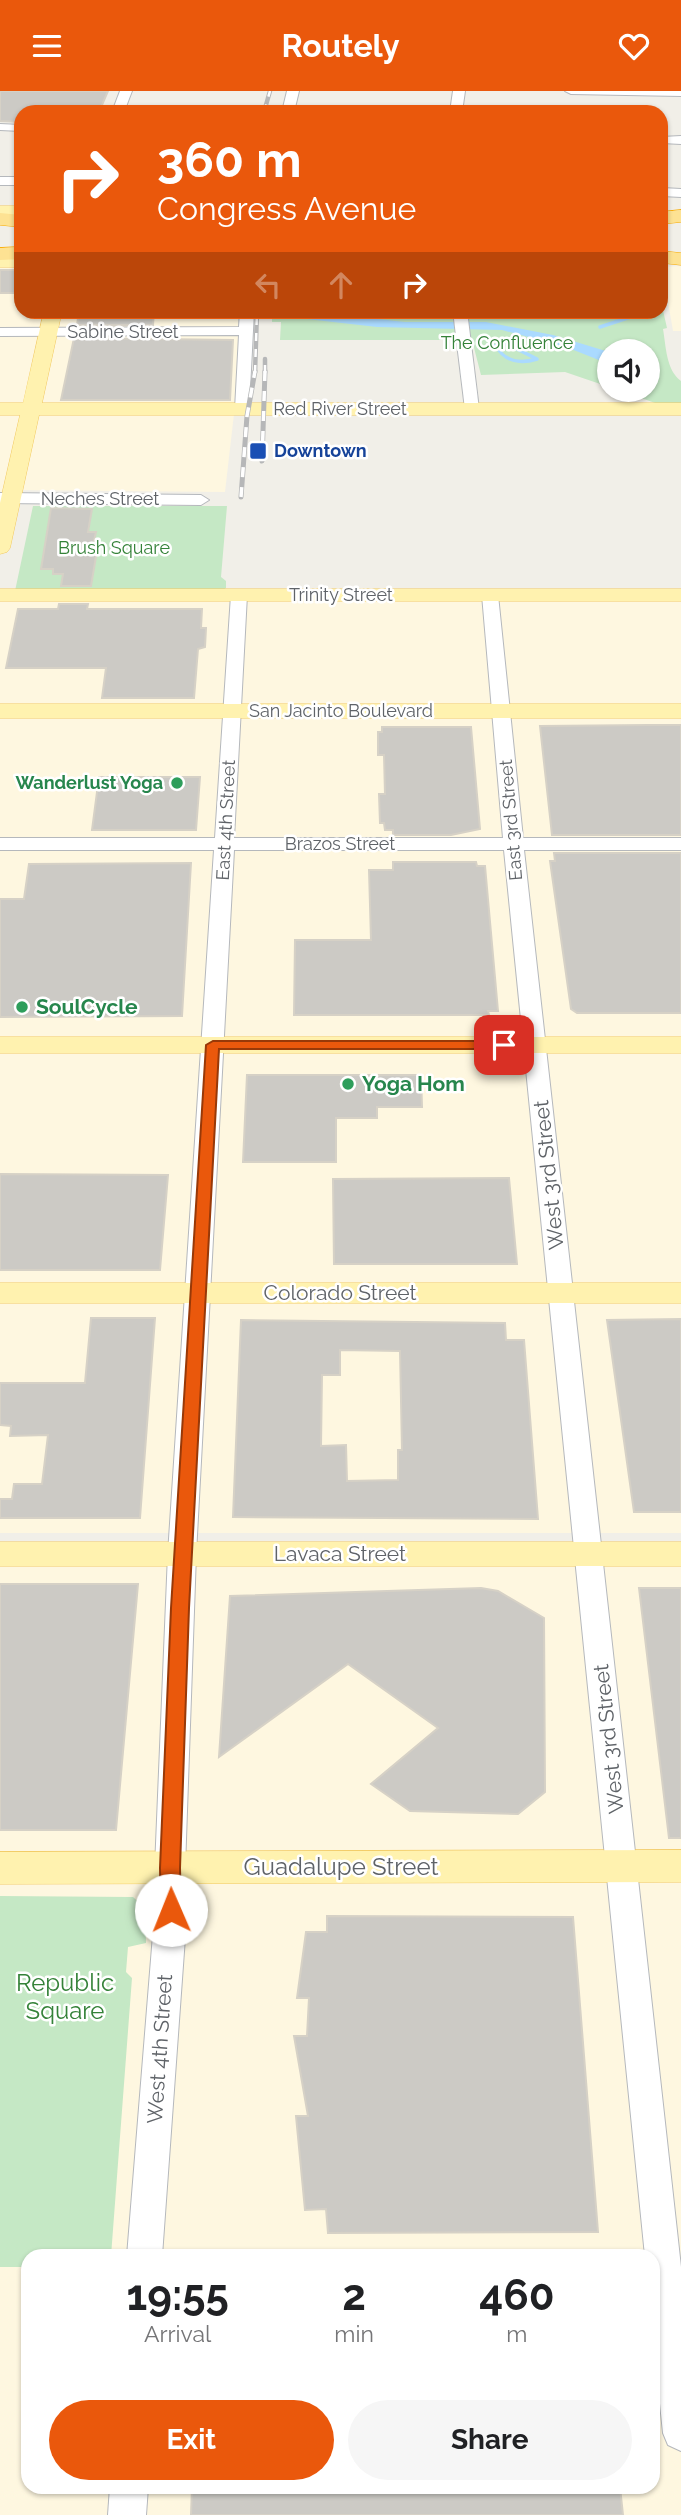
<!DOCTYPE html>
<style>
:root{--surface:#fff;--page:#f6f6f6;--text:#202124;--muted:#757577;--accent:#ea580c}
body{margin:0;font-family:Raleway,sans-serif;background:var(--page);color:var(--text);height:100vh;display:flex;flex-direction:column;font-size:26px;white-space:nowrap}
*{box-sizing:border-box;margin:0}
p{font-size:23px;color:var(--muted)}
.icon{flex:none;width:38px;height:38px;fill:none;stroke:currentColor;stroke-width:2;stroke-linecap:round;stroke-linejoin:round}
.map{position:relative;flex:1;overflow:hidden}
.sheet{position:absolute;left:21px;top:2158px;width:639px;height:245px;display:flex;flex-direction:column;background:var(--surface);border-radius:21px;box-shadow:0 2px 5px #0004}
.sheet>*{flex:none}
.top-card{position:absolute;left:14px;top:14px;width:654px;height:214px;border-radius:21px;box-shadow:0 2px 5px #0004;background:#ea580c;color:#fff;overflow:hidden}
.controls{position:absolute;left:597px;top:248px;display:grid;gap:14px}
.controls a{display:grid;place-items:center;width:63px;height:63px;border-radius:50%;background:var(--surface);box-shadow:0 2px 5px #0004;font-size:35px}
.pin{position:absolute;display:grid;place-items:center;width:60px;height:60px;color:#fff;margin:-30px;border-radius:14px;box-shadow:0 4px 10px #0006}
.me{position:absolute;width:77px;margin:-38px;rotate:359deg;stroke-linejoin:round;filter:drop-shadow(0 0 5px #0008)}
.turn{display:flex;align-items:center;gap:24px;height:147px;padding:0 28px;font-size:32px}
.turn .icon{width:91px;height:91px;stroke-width:2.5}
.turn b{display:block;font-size:49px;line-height:60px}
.lanes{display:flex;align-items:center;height:66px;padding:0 28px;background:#0003;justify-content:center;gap:35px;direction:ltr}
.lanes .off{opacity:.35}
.eta{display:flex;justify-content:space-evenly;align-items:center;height:119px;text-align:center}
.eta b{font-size:42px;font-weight:700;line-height:49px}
.primary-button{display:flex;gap:14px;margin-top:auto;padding:14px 28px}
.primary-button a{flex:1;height:80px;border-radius:42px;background:var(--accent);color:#fff;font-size:28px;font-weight:700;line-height:80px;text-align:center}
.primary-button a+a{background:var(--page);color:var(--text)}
header{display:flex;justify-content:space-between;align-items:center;height:91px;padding:0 28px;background:var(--accent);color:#fff;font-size:32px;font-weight:700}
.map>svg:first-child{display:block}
.commercial{fill:#fef7e0;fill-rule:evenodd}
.green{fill:#c5e8c5}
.water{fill:#aadaff}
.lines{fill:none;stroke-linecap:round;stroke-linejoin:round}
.stream{stroke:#aadaff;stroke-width:3.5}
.canal{fill:#aadaff;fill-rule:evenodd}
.building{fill:#cccac5;stroke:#d6d1c6;stroke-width:2;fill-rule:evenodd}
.minor-casing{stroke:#b5b8bc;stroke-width:2}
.major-casing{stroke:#f2c960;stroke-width:1}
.highway-casing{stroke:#f9ab00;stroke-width:1}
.minor{fill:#fff;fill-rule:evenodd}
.major{fill:#fff2af;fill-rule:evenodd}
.highway{fill:#fde293;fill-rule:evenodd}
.rail-far1-casing{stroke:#b6b7b8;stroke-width:4.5}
.rail-casing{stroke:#b6b7b8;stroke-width:5}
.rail-far1{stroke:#fff;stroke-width:2.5;stroke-dasharray:8;stroke-linecap:butt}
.rail{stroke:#fff;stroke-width:3.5;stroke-dasharray:10;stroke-linecap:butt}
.route{fill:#ea580c;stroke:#983908;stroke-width:2}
.transit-dot{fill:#1a4fb4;stroke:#fff;stroke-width:2.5}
.leisure-dot{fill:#2e9e5b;stroke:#fff;stroke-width:2.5}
.labels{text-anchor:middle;stroke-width:5;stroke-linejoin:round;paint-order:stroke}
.far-street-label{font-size:18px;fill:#5f6368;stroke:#fff}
.far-park-label{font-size:18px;fill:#348238;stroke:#fff}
.far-transit-label{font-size:18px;font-weight:bold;fill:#164399;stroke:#fff;text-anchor:start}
.far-leisure-label{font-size:18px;font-weight:bold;fill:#27864d;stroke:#fff;text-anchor:end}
.leisure-label{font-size:21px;font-weight:bold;fill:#27864d;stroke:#fff;text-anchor:start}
.street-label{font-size:21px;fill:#5f6368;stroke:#fff}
.near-street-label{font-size:24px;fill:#5f6368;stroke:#fff}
.near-park-label{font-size:24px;fill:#348238;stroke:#fff}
</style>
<header><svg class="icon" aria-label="menu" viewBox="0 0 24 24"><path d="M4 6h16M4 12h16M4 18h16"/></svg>Routely<svg class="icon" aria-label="heart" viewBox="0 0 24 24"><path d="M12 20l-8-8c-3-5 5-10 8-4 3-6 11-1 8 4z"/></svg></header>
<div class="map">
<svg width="681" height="2424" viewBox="0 0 681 2424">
<rect width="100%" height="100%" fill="#f1efe8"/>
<g class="commercial">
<polygon points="0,174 21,174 21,220 244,221 239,323 234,323 225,401 6,399 0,430"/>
<polygon points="681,175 681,240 673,240 662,176"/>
<rect x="0" y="509" width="681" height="933"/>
<path d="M681 1457V2424H0V1458ZM28 2165H653V2396H28Z"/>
</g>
<g class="green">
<path d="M662 215 667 237 663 238C666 255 666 279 681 290V318L672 312H655L619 299H648V261H609V296L565 281 481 284 472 249H280L281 231H272V226H258V221L358 220 471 227V221L662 220Z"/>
<polygon points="33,415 227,415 221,486 226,490 226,497 221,500 15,500"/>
<polygon points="0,1805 133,1806 145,1817 146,1852 128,1856 126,1881 132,1887 111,2165 28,2165 28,2176 0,2176"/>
</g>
<polygon class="water" points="245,221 314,221 405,231 486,231 553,244 609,261 609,273 566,256 502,239 377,236"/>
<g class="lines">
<g class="stream">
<polyline points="600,236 649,220"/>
<path d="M490 255H496C505 271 521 273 537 268L507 253"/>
</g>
<polygon class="canal" points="619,255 624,256 624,261 609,261 609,263 607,261"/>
</g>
<g class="building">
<polygon points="0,0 108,0 99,21 21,21 21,31 0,30"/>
<rect x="0" y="179" width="21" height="23"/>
<polygon points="79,220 154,220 153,234 77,234"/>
<polygon points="74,247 233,249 230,309 61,309"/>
<polygon points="51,417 92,418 88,441 96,441 93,454 98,454 91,495 61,495 63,483 53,483 53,478 41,478"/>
<polygon points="59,513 88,513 87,518 202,518 201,537 206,537 205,556 198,558 194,607 102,607 106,577 6,577 18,518 58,518"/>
<polygon points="648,634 681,634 681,744 552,744 540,635"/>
<polygon points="382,636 471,636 480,738 451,744 393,744 393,739 385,739 384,732 380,732 379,703 385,703 384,664 378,664 378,641 382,641"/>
<polygon points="99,686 200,686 196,739 92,739"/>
<polygon points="554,762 681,762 681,922 577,922 571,918 550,770 555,770"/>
<polygon points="393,771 476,771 477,775 485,775 498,920 488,920 489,924 294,924 295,849 371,849 369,779 393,779"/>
<polygon points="191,772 182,925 0,926 0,808 24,808 29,773"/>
<polygon points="247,984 421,984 422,1016 377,1016 377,1027 336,1027 336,1071 243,1071"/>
<polygon points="0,1083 168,1084 160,1179 0,1179"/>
<polygon points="509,1087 517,1173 334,1173 333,1088"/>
<polygon points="91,1227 155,1227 140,1427 0,1427 0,1408 12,1408 14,1393 42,1393 48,1344 10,1345 11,1335 0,1334 0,1292 85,1292"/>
<polygon points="681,1228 681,1421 634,1421 607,1229"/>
<path d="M241 1229 505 1232 506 1249H524L538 1428 233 1426ZM340 1259 400 1260 402 1359H398V1389L347 1390 346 1354 321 1355 322 1284H340Z"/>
<polygon points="0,1493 138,1493 116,1739 0,1739"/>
<polygon points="481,1497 498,1500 544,1527 545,1701 518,1723 410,1720 371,1693 438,1637 348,1573 219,1666 230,1505"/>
<polygon points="639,1497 681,1497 681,1747 669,1747"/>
<polygon points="327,1825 573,1826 598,2141 328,2142 326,2118 305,2119 296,2025 308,2025 294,1945 307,1945 309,1907 297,1907 306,1841 327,1841"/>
<polygon points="192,2396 620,2396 623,2424 191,2424"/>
</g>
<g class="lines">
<g class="minor-casing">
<g id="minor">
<polygon points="120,0 132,0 124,21 112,21"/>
<polygon points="287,0 299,0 294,21 282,21"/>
<polygon points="453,0 465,0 462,21 450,21"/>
<polygon points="565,0 681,0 681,5 571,3"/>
<polygon points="0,33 21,34 21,40 0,39"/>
<polygon points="681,45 681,53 662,52 662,46"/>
<rect x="0" y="86" width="21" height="8"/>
<polygon points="662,97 681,98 681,106 662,105"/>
<polygon points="240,220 254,220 249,318 242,322 235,318 239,244 0,245 0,237 239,236"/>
<polygon points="453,220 467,220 479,318 472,322 465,318"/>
<polygon points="0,402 201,404 209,409 201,414 0,412"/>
<polygon points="239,499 247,504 234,747 503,747 482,504 490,499 498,504 523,747 681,747 681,759 524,759 681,2176 681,2360 668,2354 663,2342 653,2244 653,2165 645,2165 504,759 234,759 196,1463 185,1777 187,1819 162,2165 127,2165 155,1819 155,1777 168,1463 214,759 0,759 0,747 215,747 231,504"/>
<polygon points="110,2396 148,2396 146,2424 108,2424"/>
</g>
</g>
<g class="major-casing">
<g id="major">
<rect x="0" y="115" width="21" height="10"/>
<rect x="0" y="166" width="21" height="10"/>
<polygon points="44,220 62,220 42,312 681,312 681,324 39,324 10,457 7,461 0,463 0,412 20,324 0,324 0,312 23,312"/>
<rect x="0" y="498" width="681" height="12"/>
<rect x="0" y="613" width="681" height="14"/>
<rect x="0" y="946" width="681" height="16"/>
<rect x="0" y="1192" width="681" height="20"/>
<rect x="0" y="1451" width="681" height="24"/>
<polygon points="681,1759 681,1791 0,1793 0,1761"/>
</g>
</g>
<g class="highway-casing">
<g id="highway">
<polygon points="681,119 681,131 662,133 662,121"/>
<polygon points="0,122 21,124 21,136 0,134"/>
<polygon points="21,156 21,168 0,169 0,157"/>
<polygon points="662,160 681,162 681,174 662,172"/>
</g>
</g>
<use href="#minor" class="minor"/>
<use href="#major" class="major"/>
<use href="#highway" class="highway"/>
<g class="rail-far1-casing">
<g id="rail-far1">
<polyline points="264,21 270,0"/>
<polyline points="255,282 257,220"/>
<polyline points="265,282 265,268"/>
</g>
</g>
<g class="rail-casing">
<g id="rail">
<polyline points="262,370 265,280"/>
<polyline points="241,406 247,325 255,280"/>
</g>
</g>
<use href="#rail-far1" class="rail-far1"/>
<use href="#rail" class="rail"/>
</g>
<polygon class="route" points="213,950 504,950 511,954 504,958 219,958 189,1517 180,1777 181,1819 178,1824 171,1827 164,1824 161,1819 160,1777 171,1517 206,954"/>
<rect class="transit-dot" x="249" y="351" width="18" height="18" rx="3.5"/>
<g class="leisure-dot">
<circle cx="177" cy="692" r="7"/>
<circle cx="22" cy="916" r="7"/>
<circle cx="348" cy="993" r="7"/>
</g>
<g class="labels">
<g class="far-street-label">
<text x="123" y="247">Sabine Street</text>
<text x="340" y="324">Red River Street</text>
<text x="100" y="414">Neches Street</text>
<text x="341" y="510">Trinity Street</text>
<text x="341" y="626">San Jacinto Boulevard</text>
<text transform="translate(226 729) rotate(-87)" y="6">East 4th Street</text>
<text transform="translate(511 729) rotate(-95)" y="6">East 3rd Street</text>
<text x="340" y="759">Brazos Street</text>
</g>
<g class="far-park-label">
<text x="507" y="258">The Confluence</text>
<text x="114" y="463">Brush Square</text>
</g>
<g class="far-transit-label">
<text x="274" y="366">Downtown</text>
</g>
<g class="far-leisure-label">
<text x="163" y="698">Wanderlust Yoga</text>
</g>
<g class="leisure-label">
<text x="36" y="923">SoulCycle</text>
<text x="362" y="1000">Yoga Hom</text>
</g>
<g class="street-label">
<text transform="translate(549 1084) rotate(-96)" y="7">West 3rd Street</text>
<text x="340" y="1209">Colorado Street</text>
<text x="340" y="1470">Lavaca Street</text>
<text transform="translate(609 1648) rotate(-96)" y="7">West 3rd Street</text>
<text transform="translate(160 1958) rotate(-86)" y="7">West 4th Street</text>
</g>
<g class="near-street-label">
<text x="341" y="1784">Guadalupe Street</text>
</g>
<g class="near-park-label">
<text x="65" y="1900">Republic<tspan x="65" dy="28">Square</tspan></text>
</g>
</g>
</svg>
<div class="controls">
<a><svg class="icon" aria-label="sound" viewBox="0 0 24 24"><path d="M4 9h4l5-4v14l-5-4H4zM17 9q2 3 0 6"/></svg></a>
</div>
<div class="pin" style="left:504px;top:954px;background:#d93025"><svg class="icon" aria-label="arrive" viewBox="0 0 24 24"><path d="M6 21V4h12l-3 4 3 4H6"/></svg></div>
<svg class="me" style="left:171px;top:1819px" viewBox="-20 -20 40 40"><circle r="19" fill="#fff"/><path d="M0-13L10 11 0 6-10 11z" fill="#ea580c"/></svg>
<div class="top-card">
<div class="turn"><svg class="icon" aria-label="right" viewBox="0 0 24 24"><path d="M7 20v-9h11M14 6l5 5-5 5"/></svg><div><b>360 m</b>Congress Avenue</div></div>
<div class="lanes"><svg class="icon off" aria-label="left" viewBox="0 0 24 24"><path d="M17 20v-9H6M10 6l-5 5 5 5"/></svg><svg class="icon off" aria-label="ahead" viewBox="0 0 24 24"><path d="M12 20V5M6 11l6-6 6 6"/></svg><svg class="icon" aria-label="right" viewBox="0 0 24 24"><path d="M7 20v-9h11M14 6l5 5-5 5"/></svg></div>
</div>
<section class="sheet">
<div class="eta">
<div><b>19:55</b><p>Arrival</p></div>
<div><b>2</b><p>min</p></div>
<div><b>460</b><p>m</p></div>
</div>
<div class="primary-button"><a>Exit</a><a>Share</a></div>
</section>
</div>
